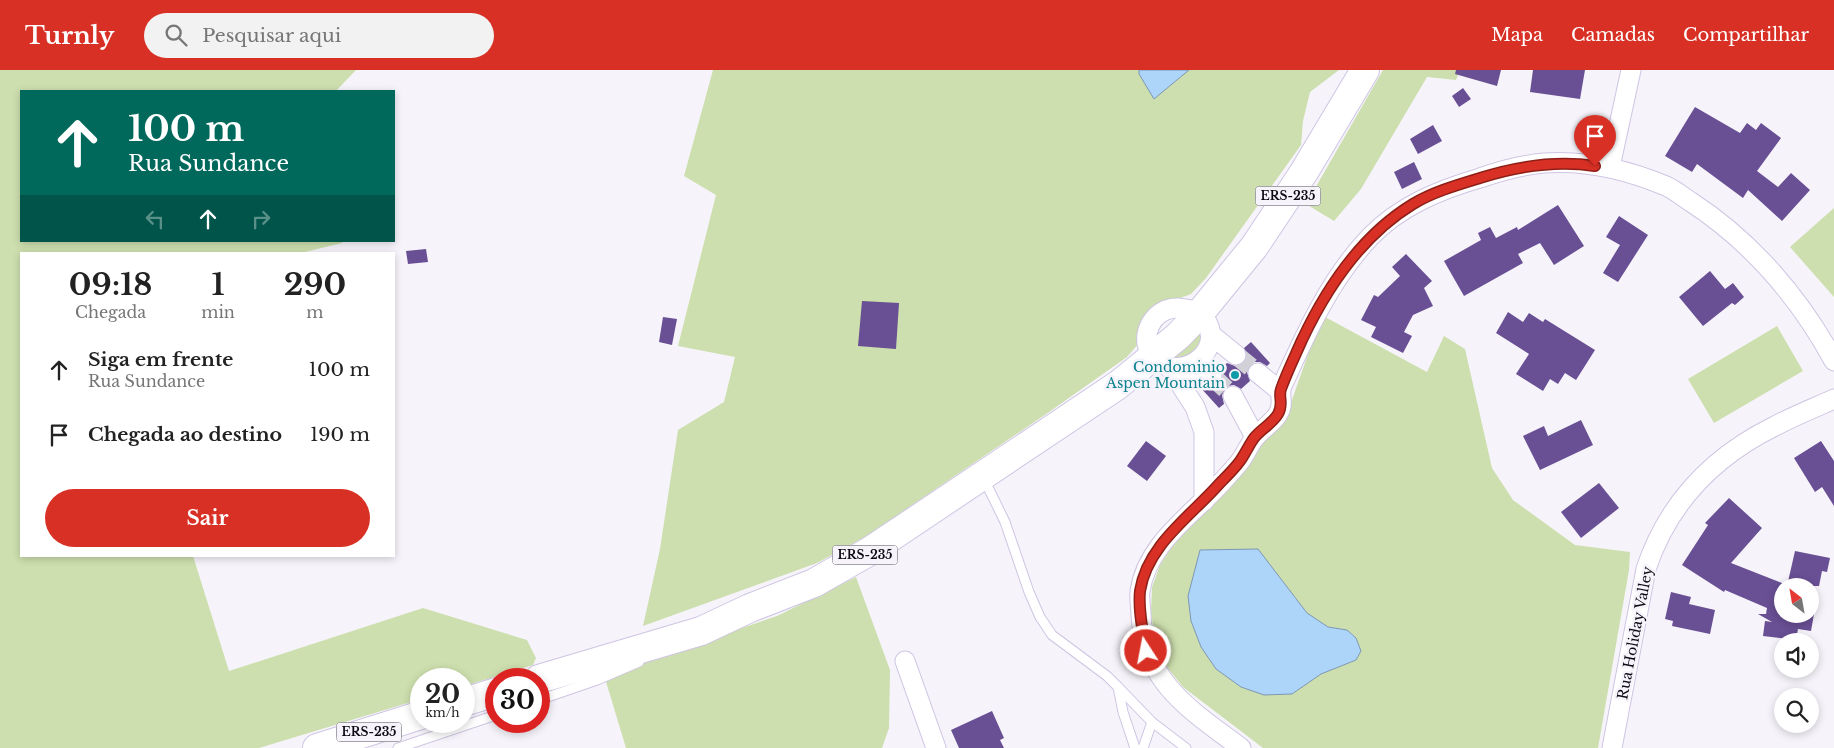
<!DOCTYPE html>
<html lang="pt">
<style>
:root{--surface:#fff;--page:#f2f2f2;--text:#222;--muted:#767676;--accent:#d93025}
body{margin:0;font-family:"Libre Baskerville",serif;background:var(--page);color:var(--text);height:100vh;display:flex;flex-direction:column;font-size:19px;white-space:nowrap}
*{box-sizing:border-box;margin:0}
p{font-size:16px;color:var(--muted)}
.icon{flex:none;width:28px;height:28px;fill:none;stroke:currentColor;stroke-width:2;stroke-linecap:round;stroke-linejoin:round}
.map{position:relative;flex:1;overflow:hidden}
.sheet{position:absolute;left:20px;top:182px;width:375px;height:305px;display:flex;flex-direction:column;background:var(--surface);border-radius:0px;box-shadow:0 2px 8px #0003}
.sheet>*{flex:none}
.hud{position:absolute;left:20px;top:20px;width:375px;height:152px;border-radius:0px;box-shadow:0 2px 8px #0003;background:#00695c;color:#fff;overflow:hidden}
.needle{width:32px;rotate:329deg}
.tools{position:absolute;left:1774px;top:508px;display:grid;gap:10px}
.tools a{display:grid;place-items:center;width:45px;height:45px;border-radius:50%;background:var(--surface);box-shadow:0 2px 8px #0003;font-size:25px}
.speed{position:absolute;left:410px;top:598px;display:flex;gap:10px;font-size:25px;font-weight:700;text-align:center}
.speed>*{display:grid;place-content:center;width:65px;height:65px;border-radius:50%;background:var(--surface);box-shadow:0 2px 8px #0003;line-height:1}
.speed small{font-size:12px;font-weight:400}
.speed .limit{border:8px solid #d22;background:#fff;color:#111}
.pin{position:absolute;display:grid;place-items:center;width:42px;height:42px;color:#fff;margin:-51px -21px;border-radius:50% 50% 50% 0;rotate:-45deg;box-shadow:0 0 5px #0007}
.pin .icon{rotate:45deg}
.me{position:absolute;width:55px;margin:-28px;rotate:349deg;stroke-linejoin:round;filter:drop-shadow(0 0 4px #0008)}
.turn{display:flex;align-items:center;gap:18px;height:105px;padding:0 25px;font-size:22px}
.turn .icon{width:65px;height:65px;stroke-width:2.5}
.turn b{display:block;font-size:35px;line-height:42px}
.lanes{display:flex;align-items:center;height:48px;padding:0 25px;background:#0003;justify-content:center;gap:25px;direction:ltr}
.lanes .off{opacity:.35}
.eta{display:flex;justify-content:space-evenly;align-items:center;height:85px;text-align:center}
.eta b{font-size:30px;font-weight:700;line-height:35px}
.cta{display:flex;gap:10px;margin-top:auto;padding:10px 25px}
.cta a{flex:1;height:58px;border-radius:30px;background:var(--accent);color:#fff;font-size:20px;font-weight:700;line-height:58px;text-align:center}
ul{padding:0;list-style:none}
li{display:flex;align-items:center;gap:15px;height:65px;padding:0 25px}
li div{flex:1}
li b{display:block;font-size:19px}
li em{font-style:normal}
header{display:flex;align-items:center;gap:30px;box-sizing:border-box;height:70px;padding:0 25px;background:var(--accent);color:#fff}
header strong{font-size:24px}
nav{display:flex;gap:28px;margin-inline-start:auto;font-size:18px}
.search{width:350px;height:45px;background:var(--page);display:flex;align-items:center;gap:12px;box-sizing:border-box;padding:0 18px;border-radius:28px;color:var(--muted);font-size:19px}
.map>svg:first-child{display:block}
.green{fill:#cddfae;fill-rule:evenodd}
.water{fill:#add4f9;stroke:#7d97b4}
.building{fill:#694f94}
.lines{fill:none;stroke-linecap:round;stroke-linejoin:round}
.minor-tunnel{stroke:#d3d1d8;stroke-width:19;stroke-dasharray:19 9;stroke-linecap:butt}
.service-casing{stroke:#cec5e3;stroke-width:11}
.minor-casing{stroke:#cec5e3;stroke-width:21}
.primary-casing{stroke:#cec5e3;stroke-width:30}
.service{stroke:#fff;stroke-width:9}
.minor{stroke:#fff;stroke-width:19}
.primary{stroke:#fff;stroke-width:28}
.route-casing{stroke:#8d1f18;stroke-width:12}
.route{stroke:#d93025;stroke-width:9}
.culture-dot{fill:#0f9aa8;stroke:#f6f4fa;stroke-width:2}
.labels{text-anchor:middle;stroke-width:5;stroke-linejoin:round;paint-order:stroke}
.shield{fill:#f6f4fa;stroke:#535059;stroke-width:1}
.shield-label{font-size:12px;font-weight:bold;fill:#0d0a14}
.culture-label{font-size:14px;fill:#0d838f;stroke:#f6f4fa;text-anchor:end}
.street-label{font-size:14px;fill:#0d0a14;stroke:#f6f4fa}
</style>
<header>
<strong>Turnly</strong>
<div class="search"><svg class="icon" aria-label="search" viewBox="0 0 24 24"><circle cx="10" cy="10" r="6"/><path d="M15 15l6 6"/></svg>Pesquisar aqui</div>
<nav><a>Mapa</a><a>Camadas</a><a>Compartilhar</a></nav>
</header>
<div class="map">
<svg width="1834" height="678" viewBox="0 0 1834 678">
<rect width="100%" height="100%" fill="#f6f4fa"/>
<g class="green">
<polygon points="0,0 356,0 336,21 21,21 21,171 343,171 342,173 297,184 21,184 21,486 193,486 229,601 423,538 527,570 536,588 533,595 464,616 464,609 421,609 421,629 259,678 0,678"/>
<polygon points="713,0 1139,0 1139,4 1168,17 1189,0 1339,0 1310,22 1303,51 1301,75 1206,208 1191,224 1162,235 1139,273 1127,287 1049,342 865,467 817,493 643,556 660,479 678,360 724,332 735,287 678,276 716,125 684,106"/>
<polygon points="1383,0 1460,0 1456,10 1427,7 1361,119 1334,151 1306,134"/>
<polygon points="1834,138 1834,227 1790,177"/>
<path d="M1325 247 1427 302 1444 266 1465 279 1492 398 1513 430 1575 475 1630 482 1629 500 1598 678H1263L1183 617 1166 596 1156 574 1151 543 1152 517 1160 495 1177 469 1245 395 1288 341 1311 276ZM1292 524 1307 543 1328 557 1347 560 1356 568 1361 581 1356 590 1321 604 1292 624Z"/>
<polygon points="1777,256 1803,301 1714,353 1688,309"/>
<polygon points="1200,258 1200,275 1189,288 1167,289"/>
<polygon points="856,507 890,600 889,658 882,678 626,678 604,605 777,546"/>
</g>
<g class="water">
<polygon points="1139,0 1189,0 1154,29 1139,4"/>
<polygon points="1258,479 1307,543 1328,557 1347,560 1356,568 1361,581 1356,590 1321,604 1292,624 1264,625 1241,617 1216,599 1201,577 1191,551 1188,526 1200,480"/>
</g>
<g class="building">
<polygon points="1456,0 1501,0 1497,16 1455,4"/>
<polygon points="1533,0 1585,0 1580,29 1530,22"/>
<polygon points="1463,18 1471,29 1459,37 1452,26"/>
<polygon points="1695,37 1740,63 1747,53 1756,60 1761,53 1781,68 1757,101 1778,117 1791,103 1810,120 1782,151 1748,120 1743,128 1697,94 1692,102 1665,86"/>
<polygon points="1433,55 1442,71 1418,84 1410,69"/>
<polygon points="1414,92 1422,109 1402,119 1394,102"/>
<polygon points="1558,135 1584,176 1554,195 1540,173 1518,184 1523,193 1464,226 1444,191 1481,170 1478,163 1490,157 1496,168 1517,157 1518,160"/>
<polygon points="1619,146 1648,165 1618,212 1603,203 1620,175 1606,167"/>
<polygon points="426,179 428,192 408,194 406,181"/>
<polygon points="1406,184 1432,211 1424,218 1433,236 1413,245 1404,262 1412,266 1403,283 1371,267 1376,257 1361,250 1374,225 1378,227 1400,206 1392,197"/>
<polygon points="1710,201 1725,219 1733,213 1744,227 1735,235 1732,233 1703,256 1679,227"/>
<polygon points="862,231 899,233 896,279 858,276"/>
<polygon points="1508,242 1523,252 1529,243 1543,252 1545,249 1595,280 1576,310 1565,303 1558,314 1550,309 1543,321 1516,304 1529,284 1496,263"/>
<polygon points="663,247 677,249 672,275 659,272"/>
<polygon points="1251,272 1270,293 1267,296 1260,292 1254,292 1250,296 1247,302 1250,311 1241,319 1234,315 1227,316 1222,325 1224,334 1219,338 1200,317 1202,315 1214,317 1219,314 1223,309 1220,299 1227,293 1235,296 1244,292 1247,286 1244,278"/>
<polygon points="1581,350 1593,375 1540,400 1523,366 1544,356 1548,366"/>
<polygon points="1146,371 1166,386 1147,411 1127,396"/>
<polygon points="1821,371 1834,391 1834,436 1822,417 1815,422 1794,388"/>
<polygon points="1599,413 1619,438 1581,468 1561,442"/>
<polygon points="1729,428 1762,458 1731,493 1782,513 1782,544 1814,544 1811,561 1798,559 1796,570 1763,566 1765,551 1772,552 1758,544 1766,544 1767,538 1725,520 1724,522 1682,495 1708,455 1705,453"/>
<polygon points="1795,481 1830,488 1827,502 1822,501 1819,516 1787,516"/>
<polygon points="1671,522 1691,527 1689,534 1715,540 1710,564 1672,556 1673,551 1665,549"/>
<polygon points="992,641 1004,668 1000,670 1004,678 959,678 951,660"/>
</g>
<g class="lines">
<g class="minor-tunnel">
<polyline points="1236,285 1258,303"/>
<polyline points="1212,306 1233,326"/>
</g>
<g class="service-casing">
<g id="service">
<polyline points="984,409 1005,452 1029,522 1040,547 1052,565 1107,606 1118,617 1123,642 1135,678"/>
<polyline points="1118,617 1152,652 1186,678"/>
<polyline points="539,630 597,610 639,592"/>
<polyline points="398,678 496,645"/>
<polyline points="1143,678 1152,652"/>
</g>
</g>
<g class="minor-casing">
<g id="minor">
<polyline points="1610,97 1631,0"/>
<path d="M1177 238C1185 239 1193 239 1199 243 1203 245 1205 248 1207 252 1224 284 1178 313 1154 288 1140 273 1147 248 1166 240 1169 239 1174 238 1177 238Z"/>
<polyline points="1210,264 1236,285"/>
<polyline points="1170,298 1195,337 1204,362 1204,431"/>
<polyline points="1184,298 1212,306"/>
<polyline points="1258,303 1280,321"/>
<polyline points="1233,326 1255,367"/>
<polyline points="905,591 936,678"/>
<path d="M1241 678C1192 641 1144 613 1141 545 1141 538 1139 529 1140 521 1147 474 1192 445 1221 413 1228 405 1235 398 1241 390 1245 384 1249 376 1253 370 1260 360 1272 354 1278 344 1285 333 1278 326 1282 316 1306 263 1330 209 1370 167 1400 136 1439 120 1480 108 1500 101 1522 95 1544 93 1585 90 1628 100 1666 116 1675 120 1683 127 1691 132 1751 171 1800 228 1834 291"/>
<path d="M1612 678 1646 499C1668 433 1714 386 1775 356 1794 346 1814 338 1834 329"/>
</g>
</g>
<g class="primary-casing">
<g id="primary">
<polyline points="539,609 701,561 750,538 814,513 870,481 1118,315 1178,266 1200,243 1254,177 1304,102 1365,0"/>
<polyline points="464,632 496,622"/>
<polyline points="317,678 421,645"/>
</g>
</g>
<use href="#service" class="service"/>
<use href="#minor" class="minor"/>
<use href="#primary" class="primary"/>
</g>
<g class="lines">
<g class="route-casing">
<path id="route" d="M1146 581C1143 562 1138 540 1140 521 1147 475 1191 446 1220 413 1227 406 1235 398 1240 391 1245 384 1249 375 1254 368 1261 359 1272 354 1278 344 1284 334 1278 327 1281 319 1287 302 1295 286 1302 270 1327 217 1362 165 1413 134 1433 122 1457 115 1480 108 1518 96 1555 90 1595 96"/>
</g>
<use href="#route" class="route"/>
</g>
<circle class="culture-dot" cx="1235" cy="305" r="5"/>
<g class="labels">
<g class="shield">
<rect x="1255.5" y="116.5" width="65" height="19" rx="4"/>
<rect x="832.5" y="475.5" width="65" height="19" rx="4"/>
<rect x="336.5" y="652.5" width="65" height="19" rx="4"/>
</g>
<g class="shield-label">
<text x="1288" y="130">ERS-235</text>
<text x="865" y="489">ERS-235</text>
<text x="369" y="666">ERS-235</text>
</g>
<g class="culture-label">
<text x="1225" y="302">Condominio<tspan x="1225" dy="16">Aspen Mountain</tspan></text>
</g>
<g class="street-label">
<text transform="translate(1635 563) rotate(-79)" y="5">Rua Holiday Valley</text>
</g>
</g>
</svg>
<div class="tools">
<a><svg class="needle" viewBox="-14 -14 28 28"><path d="M0-13l5 13h-10z" fill="#e53935"/><path d="M0 13l5-13h-10z" fill="#767676"/></svg></a>
<a><svg class="icon" aria-label="sound" viewBox="0 0 24 24"><path d="M4 9h4l5-4v14l-5-4H4zM17 9q2 3 0 6"/></svg></a>
<a><svg class="icon" aria-label="search" viewBox="0 0 24 24"><circle cx="10" cy="10" r="6"/><path d="M15 15l6 6"/></svg></a>
</div>
<div class="speed"><div>20<small>km/h</small></div><div class="limit">30</div></div>
<div class="pin" style="left:1595px;top:96px;background:#d93025"><svg class="icon" aria-label="arrive" viewBox="0 0 24 24"><path d="M6 21V4h12l-3 4 3 4H6"/></svg></div>
<svg class="me" style="left:1146px;top:581px" viewBox="-20 -20 40 40"><circle r="17" fill="#d93025" stroke="#fff" stroke-width="3"/><path d="M0-11L8 9 0 5-8 9z" fill="#fff"/></svg>
<div class="hud">
<div class="turn"><svg class="icon" aria-label="ahead" viewBox="0 0 24 24"><path d="M12 20V5M6 11l6-6 6 6"/></svg><div><b>100 m</b>Rua Sundance</div></div>
<div class="lanes"><svg class="icon off" aria-label="left" viewBox="0 0 24 24"><path d="M17 20v-9H6M10 6l-5 5 5 5"/></svg><svg class="icon" aria-label="ahead" viewBox="0 0 24 24"><path d="M12 20V5M6 11l6-6 6 6"/></svg><svg class="icon off" aria-label="right" viewBox="0 0 24 24"><path d="M7 20v-9h11M14 6l5 5-5 5"/></svg></div>
</div>
<section class="sheet">
<div class="eta">
<div><b>09:18</b><p>Chegada</p></div>
<div><b>1</b><p>min</p></div>
<div><b>290</b><p>m</p></div>
</div>
<ul>
<li><svg class="icon" aria-label="ahead" viewBox="0 0 24 24"><path d="M12 20V5M6 11l6-6 6 6"/></svg><div><b>Siga em frente</b><p>Rua Sundance</p></div><em>100 m</em></li>
<li><svg class="icon" aria-label="arrive" viewBox="0 0 24 24"><path d="M6 21V4h12l-3 4 3 4H6"/></svg><div><b>Chegada ao destino</b></div><em>190 m</em></li>
</ul>
<div class="cta"><a>Sair</a></div>
</section>
</div>
